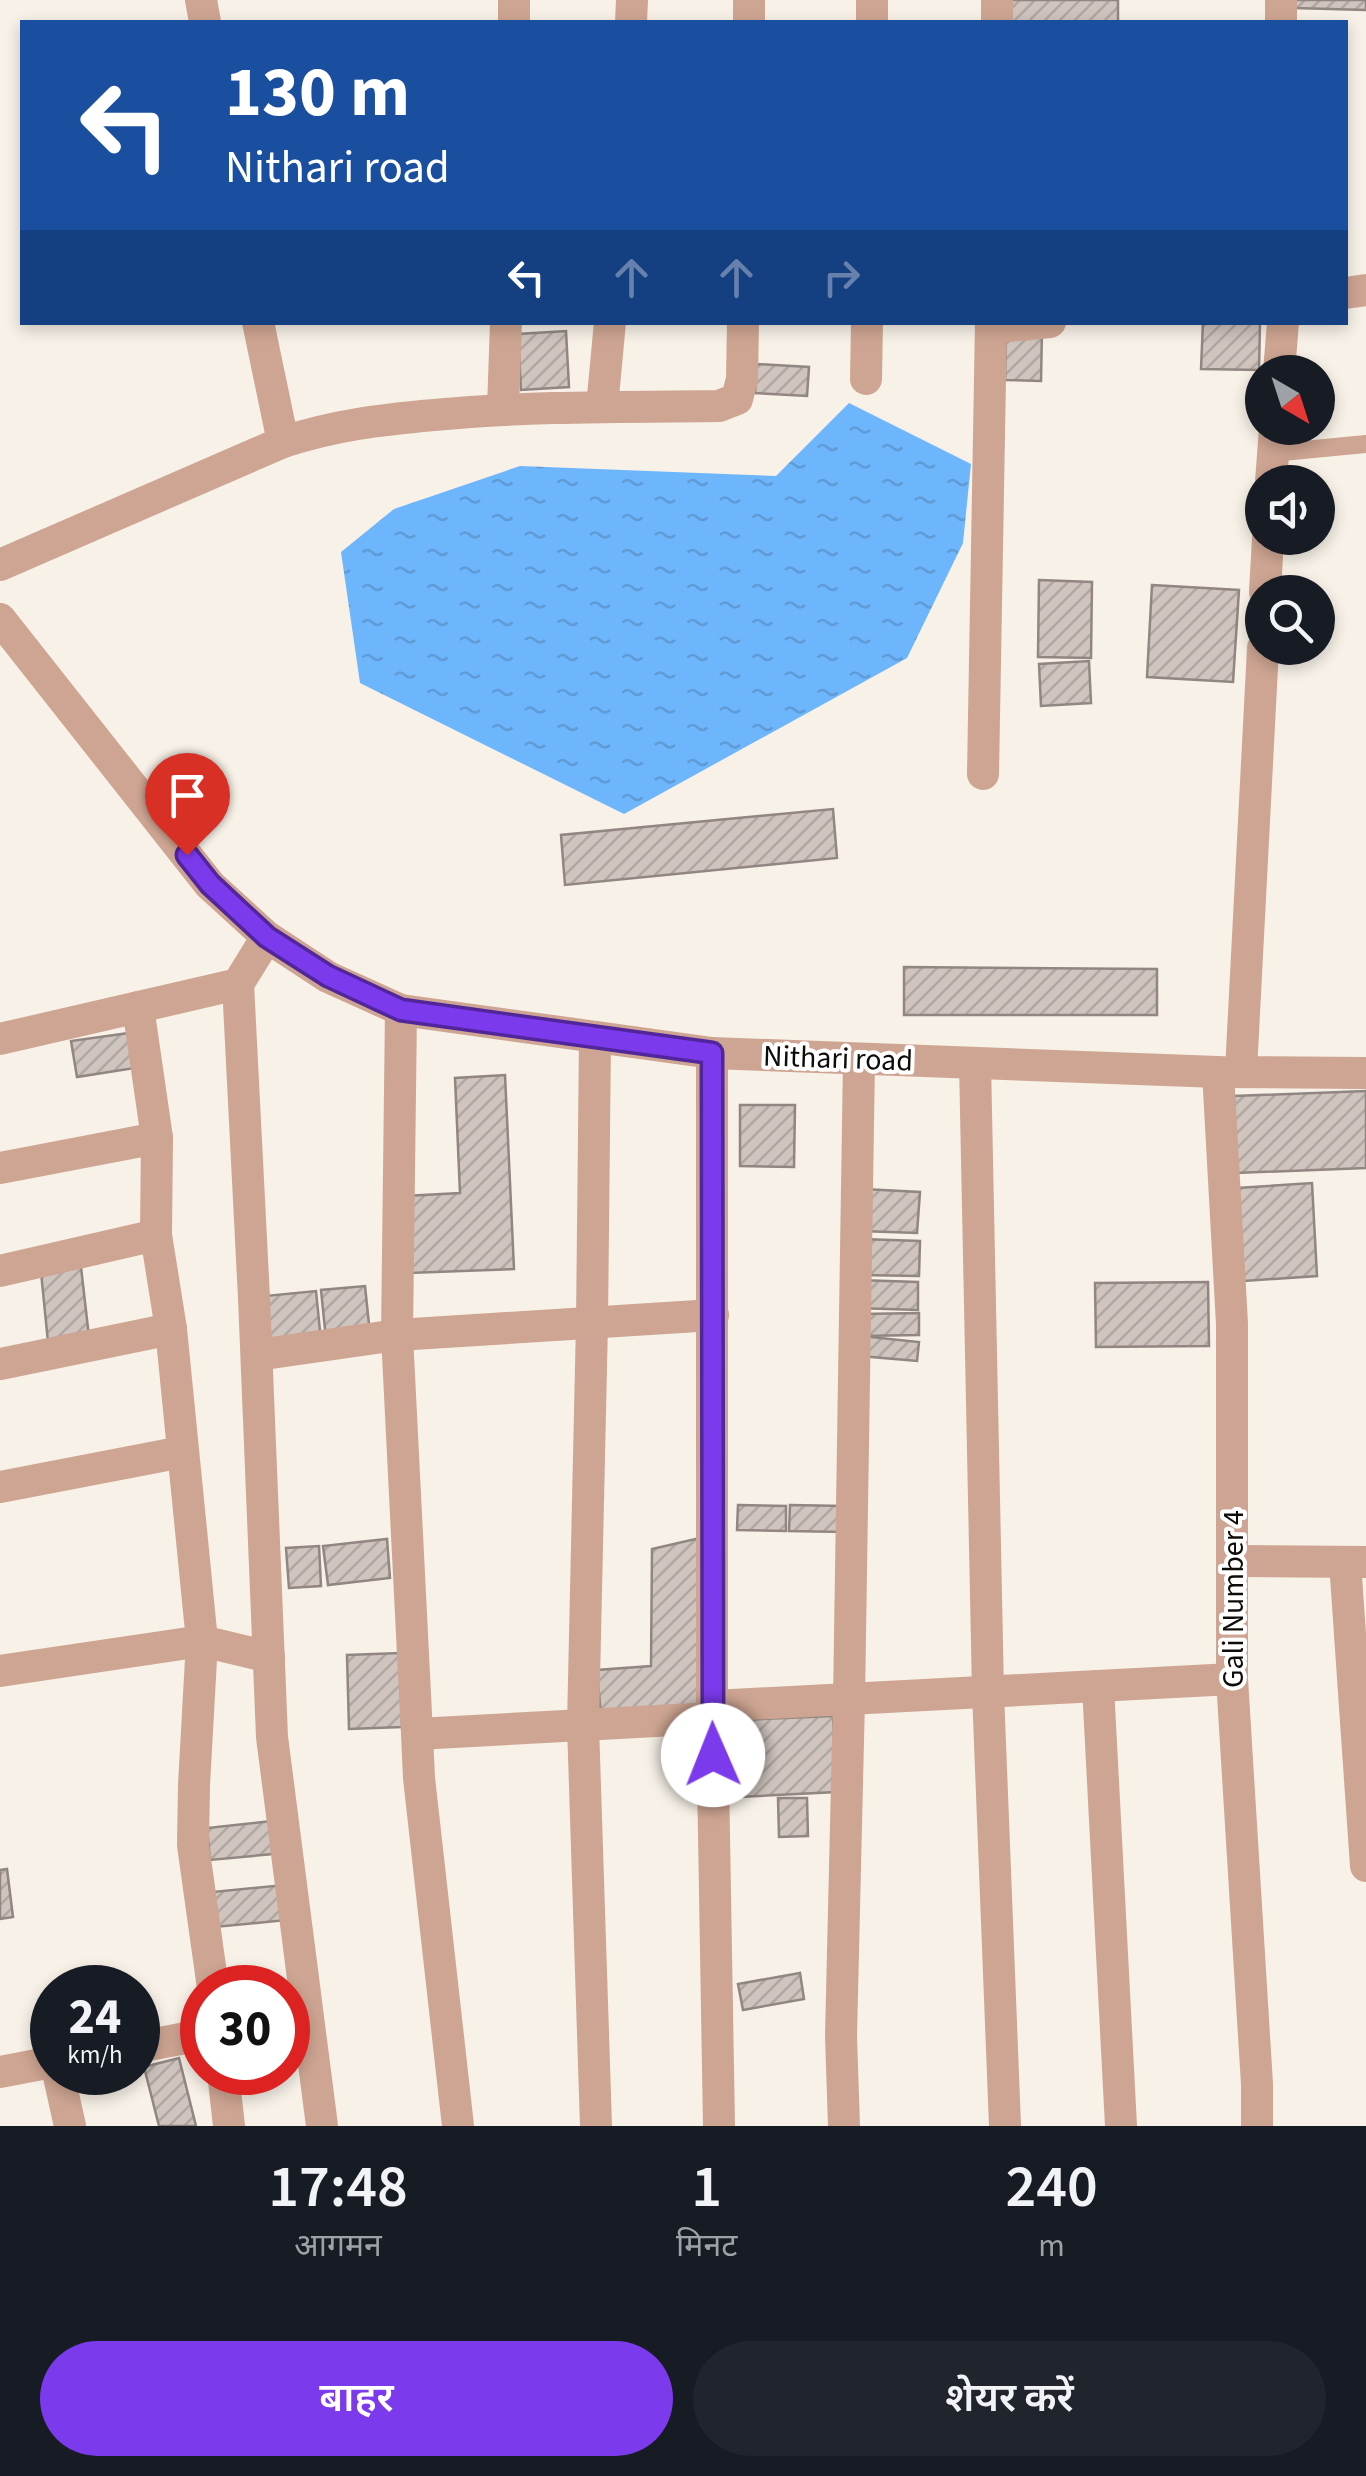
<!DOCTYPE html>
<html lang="hi">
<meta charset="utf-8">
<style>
:root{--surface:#171b24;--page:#20242c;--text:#f1f3f6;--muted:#9ea1a6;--accent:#7c3aed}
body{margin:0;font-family:"Source Sans 3","Noto Sans Devanagari",sans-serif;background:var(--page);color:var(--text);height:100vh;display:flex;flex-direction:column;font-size:38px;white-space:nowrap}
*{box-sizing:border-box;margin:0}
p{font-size:32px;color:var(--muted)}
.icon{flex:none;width:55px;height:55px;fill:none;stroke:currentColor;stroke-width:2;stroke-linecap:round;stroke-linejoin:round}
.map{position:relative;height:2126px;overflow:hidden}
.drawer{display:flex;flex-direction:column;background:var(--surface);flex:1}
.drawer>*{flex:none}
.guide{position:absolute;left:20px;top:20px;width:1328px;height:305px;border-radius:0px;box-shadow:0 5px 15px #0003;background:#1a4fa0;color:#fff;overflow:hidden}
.needle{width:65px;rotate:141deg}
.fabs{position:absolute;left:1245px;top:355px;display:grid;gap:20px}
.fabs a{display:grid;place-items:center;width:90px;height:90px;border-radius:50%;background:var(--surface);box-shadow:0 5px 15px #0003;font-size:50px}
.speed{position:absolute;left:30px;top:1965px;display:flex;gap:20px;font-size:50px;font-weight:700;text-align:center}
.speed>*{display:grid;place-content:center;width:130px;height:130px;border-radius:50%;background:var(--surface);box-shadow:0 5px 15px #0003;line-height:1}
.speed small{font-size:25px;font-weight:400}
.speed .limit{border:15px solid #d22;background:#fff;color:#111}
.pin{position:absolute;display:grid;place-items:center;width:85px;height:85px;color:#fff;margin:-102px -42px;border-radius:50% 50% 50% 0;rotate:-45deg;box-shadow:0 0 10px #0007}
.pin .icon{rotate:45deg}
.me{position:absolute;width:110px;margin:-55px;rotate:359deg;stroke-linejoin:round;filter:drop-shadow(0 0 8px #0008)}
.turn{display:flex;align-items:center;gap:35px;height:210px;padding:0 40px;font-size:45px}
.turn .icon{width:130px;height:130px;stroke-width:2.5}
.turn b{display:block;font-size:70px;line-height:85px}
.lanes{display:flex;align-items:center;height:95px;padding:0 40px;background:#0003;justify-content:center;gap:50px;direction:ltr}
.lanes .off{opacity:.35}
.eta{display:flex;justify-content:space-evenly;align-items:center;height:170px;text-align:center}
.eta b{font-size:60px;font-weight:600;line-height:70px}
.cta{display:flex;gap:20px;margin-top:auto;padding:20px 40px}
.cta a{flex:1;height:115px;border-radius:60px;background:var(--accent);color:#fff;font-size:40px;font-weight:600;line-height:115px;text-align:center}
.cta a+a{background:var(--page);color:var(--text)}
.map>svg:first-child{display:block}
.water{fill:url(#water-ripples)}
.building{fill:url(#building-hatch);stroke:#918681;stroke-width:2.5}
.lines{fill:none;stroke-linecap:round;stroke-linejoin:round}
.lane{stroke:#cea592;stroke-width:18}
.street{stroke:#cea592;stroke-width:32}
.route-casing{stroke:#51269a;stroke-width:25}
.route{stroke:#7c3aed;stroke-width:18}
.labels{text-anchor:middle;stroke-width:8;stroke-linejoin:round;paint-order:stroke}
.street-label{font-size:30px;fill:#0e0c09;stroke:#fff}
</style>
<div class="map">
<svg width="1366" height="2126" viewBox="0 0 1366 2126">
<defs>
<pattern id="water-ripples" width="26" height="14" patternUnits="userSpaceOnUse" patternTransform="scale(2.5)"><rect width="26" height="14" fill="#6eb6fc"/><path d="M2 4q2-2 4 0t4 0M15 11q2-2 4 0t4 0" fill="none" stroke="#5e9bd7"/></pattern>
<pattern id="building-hatch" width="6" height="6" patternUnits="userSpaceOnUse" patternTransform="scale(2.5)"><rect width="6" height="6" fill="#cfc4be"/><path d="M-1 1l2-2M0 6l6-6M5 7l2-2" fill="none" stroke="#b1a7a2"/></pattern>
</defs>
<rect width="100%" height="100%" fill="#f7f1e7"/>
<polygon class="water" points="849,403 971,464 963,543 907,658 624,814 360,683 341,552 394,509 520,466 776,476"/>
<g class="building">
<polygon points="1012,0 1118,0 1118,22 1011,22"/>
<polygon points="1295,0 1366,0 1366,10 1295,8"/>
<polygon points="1203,322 1260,323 1259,370 1201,369"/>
<polygon points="1006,329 1042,330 1041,381 1005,380"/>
<polygon points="566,331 569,387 521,390 518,334"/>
<polygon points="757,364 809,367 807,396 755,393"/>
<polygon points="1039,580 1092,582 1091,658 1038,657"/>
<polygon points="1152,585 1239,590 1233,682 1147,677"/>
<polygon points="1089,661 1091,703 1041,706 1039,664"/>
<polygon points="833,809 837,858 565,885 561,835"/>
<polygon points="904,967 1157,969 1157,1015 904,1015"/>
<polygon points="136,1032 141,1067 77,1077 71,1041"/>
<polygon points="505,1075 514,1269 409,1273 405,1196 460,1193 455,1078"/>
<polygon points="1366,1091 1366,1168 1236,1173 1234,1096"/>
<polygon points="740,1105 795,1105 794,1167 740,1166"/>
<polygon points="1312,1183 1317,1276 1244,1281 1238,1188"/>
<polygon points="863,1189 920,1192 917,1233 861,1231"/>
<polygon points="861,1239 920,1241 919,1276 859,1275"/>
<polygon points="81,1267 89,1337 48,1342 41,1272"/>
<polygon points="857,1280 918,1282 918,1310 856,1308"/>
<polygon points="1208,1282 1209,1346 1096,1347 1095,1283"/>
<polygon points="365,1286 370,1334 326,1339 321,1290"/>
<polygon points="316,1291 321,1341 269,1346 265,1296"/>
<polygon points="919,1313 919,1335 861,1336 861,1314"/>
<polygon points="861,1336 919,1342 917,1361 860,1356"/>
<polygon points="738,1505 786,1506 786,1531 737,1530"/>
<polygon points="790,1505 845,1506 844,1532 789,1531"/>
<polygon points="704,1537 701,1706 601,1716 597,1670 651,1666 652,1549"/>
<polygon points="387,1539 390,1578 328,1585 323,1546"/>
<polygon points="319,1546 321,1586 289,1588 286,1548"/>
<polygon points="400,1653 402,1727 349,1729 347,1655"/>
<polygon points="833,1716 836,1792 739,1797 737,1720"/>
<polygon points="778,1798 807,1798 808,1836 779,1837"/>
<polygon points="281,1820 284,1853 210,1860 207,1828"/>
<polygon points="7,1869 13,1917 0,1919 0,1870"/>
<polygon points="284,1885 287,1920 215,1927 212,1892"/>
<polygon points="800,1973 804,1999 743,2010 738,1984"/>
<polygon points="179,2058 196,2126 159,2126 144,2067"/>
</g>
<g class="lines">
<polyline class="lane" points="1272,453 1366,444"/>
<g class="street">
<polyline points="201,0 205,22"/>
<polyline points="514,22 514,0"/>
<polyline points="631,22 632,0"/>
<polyline points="749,22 749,0"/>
<polyline points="872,22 872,0"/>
<polyline points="997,22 997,0"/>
<polyline points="1281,22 1281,0"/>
<polyline points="1345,293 1366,290"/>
<polyline points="258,322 283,442"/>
<polyline points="991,328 1050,322"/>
<polyline points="1279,372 1283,322"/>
<polyline points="866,379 867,322"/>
<polyline points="602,407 610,322"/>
<polyline points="503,409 506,322"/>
<polyline points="1271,482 1275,428"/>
<path d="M0 565 283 442C336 425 379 420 434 415 529 406 624 407 719 406L737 399 742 379 743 322"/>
<polyline points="1265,592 1268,538"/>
<polyline points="0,619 210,885 267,937 328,977 401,1010 712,1053 1218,1072 1366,1073"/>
<polyline points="983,774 991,322"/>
<polyline points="238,984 254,1298 272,1737 322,2126"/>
<polyline points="138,1007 157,1138 156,1235 171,1329 202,1641 194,1785 193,1845 213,1988"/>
<polyline points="401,1010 397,1335 417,1734 419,1778 458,2126"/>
<polyline points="595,1037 592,1323 583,1725 596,2126"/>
<polyline points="0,1039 238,984 267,937"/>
<polyline points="712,1053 712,1718 719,2126"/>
<polyline points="975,1063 988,1692 1005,2126"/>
<polyline points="1241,1071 1263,648"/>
<polyline points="1218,1072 1232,1324 1232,1679 1257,2084 1257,2126"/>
<polyline points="0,1168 157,1138"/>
<polyline points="0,1271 156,1235"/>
<polyline points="257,1355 397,1335 713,1315"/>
<polyline points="0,1364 171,1329"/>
<polyline points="0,1487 182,1452"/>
<polyline points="1232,1561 1366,1562"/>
<polyline points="1345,1562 1366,1866"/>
<polyline points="0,1671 202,1641 269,1657"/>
<polyline points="1098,1686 1121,2126"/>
<polyline points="713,1706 1232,1679"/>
<polyline points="417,1734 712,1718"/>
<polyline points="138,2047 202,2035"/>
<polyline points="0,2072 52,2062"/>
<polyline points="58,2072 70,2126"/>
<polyline points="223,2072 229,2126"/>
<polyline points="844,2126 841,2036 849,1699 859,1060"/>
</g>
</g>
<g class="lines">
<g class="route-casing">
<polyline id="route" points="187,855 210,884 267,937 328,976 401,1010 712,1053 713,1755"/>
</g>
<use href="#route" class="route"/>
</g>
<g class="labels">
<g class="street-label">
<text transform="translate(838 1058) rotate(2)" y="10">Nithari road</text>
<text transform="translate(1233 1599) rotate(-90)" y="10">Gali Number 4</text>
</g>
</g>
</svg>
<div class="fabs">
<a><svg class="needle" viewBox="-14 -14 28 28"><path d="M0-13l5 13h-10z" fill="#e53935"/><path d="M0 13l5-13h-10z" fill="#9ea1a6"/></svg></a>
<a><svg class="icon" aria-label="sound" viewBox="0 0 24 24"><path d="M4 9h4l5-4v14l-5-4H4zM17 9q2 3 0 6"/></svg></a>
<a><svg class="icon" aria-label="search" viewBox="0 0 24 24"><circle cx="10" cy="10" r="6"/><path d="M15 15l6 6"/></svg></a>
</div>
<div class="speed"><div>24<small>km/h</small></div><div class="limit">30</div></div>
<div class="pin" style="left:187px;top:855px;background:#d93025"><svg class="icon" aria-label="arrive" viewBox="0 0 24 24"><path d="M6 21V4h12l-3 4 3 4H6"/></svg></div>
<svg class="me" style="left:713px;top:1755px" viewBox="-20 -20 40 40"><circle r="19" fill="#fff"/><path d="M0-13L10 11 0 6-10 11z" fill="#7c3aed"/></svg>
<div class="guide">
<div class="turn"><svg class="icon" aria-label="left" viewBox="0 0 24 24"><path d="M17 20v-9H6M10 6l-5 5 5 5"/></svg><div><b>130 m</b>Nithari road</div></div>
<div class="lanes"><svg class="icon" aria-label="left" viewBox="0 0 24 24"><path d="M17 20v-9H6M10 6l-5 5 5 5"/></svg><svg class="icon off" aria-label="ahead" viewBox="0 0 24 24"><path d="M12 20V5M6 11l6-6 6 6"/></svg><svg class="icon off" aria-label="ahead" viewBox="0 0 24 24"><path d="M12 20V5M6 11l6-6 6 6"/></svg><svg class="icon off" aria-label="right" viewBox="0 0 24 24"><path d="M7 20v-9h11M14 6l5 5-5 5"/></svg></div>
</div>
</div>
<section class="drawer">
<div class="eta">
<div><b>17:48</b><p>आगमन</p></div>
<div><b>1</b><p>मिनट</p></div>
<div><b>240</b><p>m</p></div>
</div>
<div class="cta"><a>बाहर</a><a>शेयर करें</a></div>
</section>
